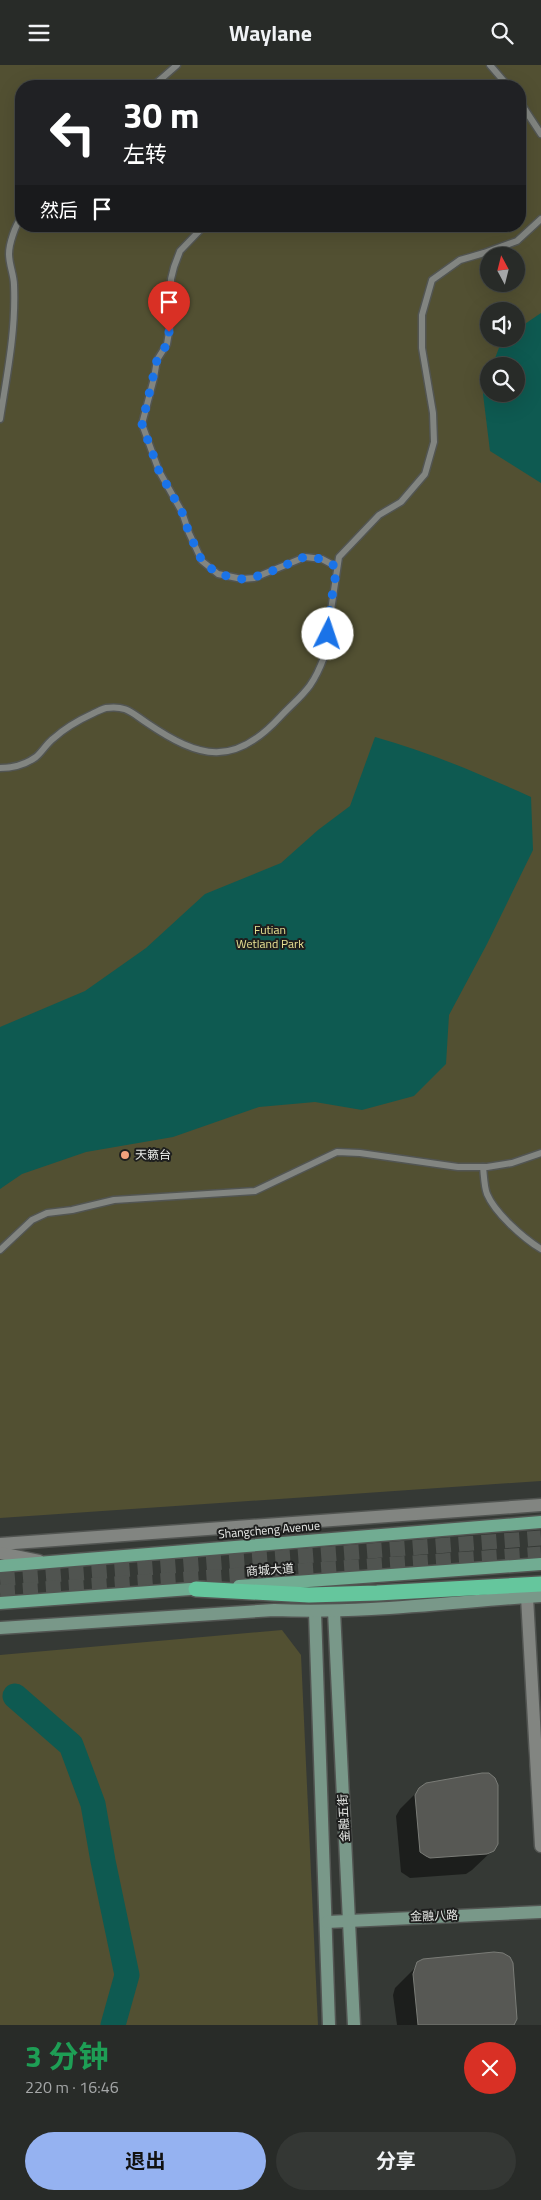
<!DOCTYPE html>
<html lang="zh">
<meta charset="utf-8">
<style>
:root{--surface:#282b28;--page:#343734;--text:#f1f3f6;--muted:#a5a7a8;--line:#444745;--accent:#95b2f1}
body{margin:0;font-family:"Titillium Web","Noto Sans SC",sans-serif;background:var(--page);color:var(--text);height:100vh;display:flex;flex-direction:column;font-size:19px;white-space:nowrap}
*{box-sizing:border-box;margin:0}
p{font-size:16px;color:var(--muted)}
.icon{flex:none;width:28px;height:28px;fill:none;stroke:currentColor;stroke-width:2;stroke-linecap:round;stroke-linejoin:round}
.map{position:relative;height:1960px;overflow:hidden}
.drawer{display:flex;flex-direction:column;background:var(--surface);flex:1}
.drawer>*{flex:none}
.top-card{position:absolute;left:15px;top:15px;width:511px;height:152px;border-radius:20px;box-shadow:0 5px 20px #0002,0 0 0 1px var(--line);background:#202124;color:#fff;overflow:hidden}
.needle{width:32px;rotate:353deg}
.fabs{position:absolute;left:480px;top:182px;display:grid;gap:10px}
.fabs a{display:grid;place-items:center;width:45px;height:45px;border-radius:50%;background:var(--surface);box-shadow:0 5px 20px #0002,0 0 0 1px var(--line);font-size:25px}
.pin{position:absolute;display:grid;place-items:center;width:42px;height:42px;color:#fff;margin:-51px -21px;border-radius:50% 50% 50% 0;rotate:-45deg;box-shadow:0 0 5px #0007}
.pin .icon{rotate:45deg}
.me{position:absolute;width:55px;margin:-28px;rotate:4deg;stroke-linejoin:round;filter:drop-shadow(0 0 4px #0008)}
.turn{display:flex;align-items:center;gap:18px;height:105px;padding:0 25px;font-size:22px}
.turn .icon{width:65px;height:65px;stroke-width:2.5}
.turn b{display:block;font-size:35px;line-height:42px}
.then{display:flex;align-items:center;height:48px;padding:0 25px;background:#0003;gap:10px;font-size:19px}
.round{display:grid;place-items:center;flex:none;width:52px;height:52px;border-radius:26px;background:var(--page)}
.overview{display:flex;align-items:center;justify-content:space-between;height:85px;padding:0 25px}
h1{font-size:30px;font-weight:700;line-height:38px;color:#1e9e55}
.action{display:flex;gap:10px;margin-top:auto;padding:10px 25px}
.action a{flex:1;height:58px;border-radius:30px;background:var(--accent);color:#111;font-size:20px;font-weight:700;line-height:58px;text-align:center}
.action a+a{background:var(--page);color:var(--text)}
header{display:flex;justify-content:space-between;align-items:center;height:65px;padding:0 25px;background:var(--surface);font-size:22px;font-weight:700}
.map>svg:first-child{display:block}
.green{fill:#525032;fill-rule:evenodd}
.water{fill:#0e5a51}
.shadow{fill:#0007}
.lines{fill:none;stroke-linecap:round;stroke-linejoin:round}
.river{stroke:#0e5a51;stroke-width:25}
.building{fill:#575854;stroke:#7a7c77}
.highway-tunnel{stroke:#505450;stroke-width:15;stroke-dasharray:15 8;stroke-linecap:butt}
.lane-casing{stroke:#525552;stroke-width:9}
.street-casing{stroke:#525552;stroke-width:15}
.secondary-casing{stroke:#525552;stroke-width:15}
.primary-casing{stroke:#525552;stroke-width:15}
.highway-casing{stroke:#525552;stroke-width:18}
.lane{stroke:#828581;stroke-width:6}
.street{stroke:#828581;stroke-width:12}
.secondary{stroke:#799889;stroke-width:12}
.primary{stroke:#71ac92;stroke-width:12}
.highway{stroke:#65c69d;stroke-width:15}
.route{stroke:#1a73e8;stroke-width:9;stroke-dasharray:0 16.2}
.poi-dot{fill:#f1a17d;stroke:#1e1f1e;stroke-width:2}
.labels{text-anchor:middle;stroke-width:4;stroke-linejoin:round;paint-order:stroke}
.park-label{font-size:12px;fill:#e7e193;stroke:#1e1f1e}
.poi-label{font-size:12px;fill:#eaece9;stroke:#1e1f1e;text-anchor:start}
.street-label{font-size:12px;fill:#eaece9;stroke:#1e1f1e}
</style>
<header><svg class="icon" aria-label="menu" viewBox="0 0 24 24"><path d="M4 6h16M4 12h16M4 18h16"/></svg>Waylane<svg class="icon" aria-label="search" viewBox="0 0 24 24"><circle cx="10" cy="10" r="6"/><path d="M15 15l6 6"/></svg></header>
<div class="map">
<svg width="541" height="1960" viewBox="0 0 541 1960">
<rect width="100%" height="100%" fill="#353935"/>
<g class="green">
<path d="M0 0H541V1416L0 1453ZM21 21H520V161H21ZM489 191H516V219H489ZM489 246H516V274H489ZM489 301H516V329H489Z"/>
<polygon points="282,1565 301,1590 318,1960 0,1960 0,1590"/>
</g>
<g class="water">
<polygon points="541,248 541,418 490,386 483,329 489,312 489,329 516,329 516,301 492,301 502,275 516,274 516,265"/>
<path d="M375 672C429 687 480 709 531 732L533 785 487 879 449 950 446 999 414 1031 362 1045 315 1037 259 1042 173 1072 86 1087 22 1109 0 1124V962L85 926 146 883 205 829 281 798 318 765 350 741Z"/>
</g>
<g class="shadow">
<polygon points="541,1671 541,1776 534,1777 528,1684"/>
<polygon points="420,1724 493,1785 472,1805 466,1809 410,1813 401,1807 396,1751 400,1744"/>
<polygon points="423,1895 511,1960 397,1960 393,1930 395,1923"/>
</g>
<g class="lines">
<polyline class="river" points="15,1631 71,1680 93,1739 103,1796 127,1910 113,1960"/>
</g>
<g class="building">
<polygon points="482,1708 489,1708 495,1713 498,1720 498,1779 494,1786 487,1789 430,1793 426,1791 420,1787 415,1730 419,1723 426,1718"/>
<polygon points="494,1887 503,1888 510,1892 513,1898 517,1954 514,1960 418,1960 413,1909 417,1897 423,1894"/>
</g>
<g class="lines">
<g class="highway-tunnel">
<polyline points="0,1514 541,1473"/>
<polyline points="0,1527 541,1489"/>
</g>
<g class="lane-casing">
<g id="lane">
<polyline points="490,0 508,21"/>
<polyline points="153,21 177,0"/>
<polyline points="520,37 541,69"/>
<polyline points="204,161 180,186 174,202 171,214 171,255 167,279 157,295 154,313 142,359 159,406 182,447 189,468 202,496 218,509 242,514 254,513 305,492 322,494 337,502"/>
<path d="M0 354C7 309 16 266 14 220 14 210 9 200 9 189 9 179 15 161 21 153"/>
<path d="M0 703C13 703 25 700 36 692 42 687 47 678 54 673 65 663 79 655 92 649 96 647 102 644 106 643 126 640 132 648 147 658 200 694 234 702 280 652 302 629 312 625 324 592L339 492 379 450 401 437 425 409 434 377 433 348 422 283V250L432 215 460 195 484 188 517 176 541 154"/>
<path d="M483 1102C484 1110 484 1121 487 1129 495 1148 523 1173 541 1184"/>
<polyline points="0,1185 32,1155 47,1148 72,1145 114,1135 255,1126 337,1087 360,1088 458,1102 487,1102 512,1098 541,1088"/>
</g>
</g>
<g class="street-casing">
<g id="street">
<polyline points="0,1479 541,1440"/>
<polyline points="0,1488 39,1496"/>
<polyline points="527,1532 541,1781"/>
</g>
</g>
<g class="secondary-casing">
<g id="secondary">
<polyline points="334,1546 354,1960"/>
<polyline points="315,1547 329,1960"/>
<path d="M0 1563 274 1545C363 1549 452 1537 541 1531"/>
<polyline points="327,1857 541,1847"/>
</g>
</g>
<g class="primary-casing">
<g id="primary">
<polyline points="0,1501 541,1457"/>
<polyline points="239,1521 541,1499"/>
<polyline points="0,1538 204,1523"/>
</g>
</g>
<g class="highway-casing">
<polyline id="highway" points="196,1524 309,1530 377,1528 541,1519"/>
</g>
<use href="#lane" class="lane"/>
<use href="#street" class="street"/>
<use href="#secondary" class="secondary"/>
<use href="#primary" class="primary"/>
<use href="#highway" class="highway"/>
</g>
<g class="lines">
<polyline class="route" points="169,267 167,279 157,295 142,359 159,406 182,447 189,468 202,496 218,509 242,514 263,510 304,492 322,494 337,502 329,549 328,569"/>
</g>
<circle class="poi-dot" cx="125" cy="1090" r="5"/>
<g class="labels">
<g class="park-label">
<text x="270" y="869">Futian<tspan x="270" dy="14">Wetland Park</tspan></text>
</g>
<g class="poi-label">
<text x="135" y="1094">天籁台</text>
</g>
<g class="street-label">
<text transform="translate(269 1465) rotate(-5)" y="4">Shangcheng Avenue</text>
<text transform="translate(270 1505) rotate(-4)" y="4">商城大道</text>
<text transform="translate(344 1753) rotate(-93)" y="4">金融五街</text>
<text transform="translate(434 1851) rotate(-2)" y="4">金融八路</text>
</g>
</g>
</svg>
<div class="fabs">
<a><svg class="needle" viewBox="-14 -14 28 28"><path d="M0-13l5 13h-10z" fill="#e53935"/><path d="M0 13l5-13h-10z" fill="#a5a7a8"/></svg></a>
<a><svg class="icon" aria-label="sound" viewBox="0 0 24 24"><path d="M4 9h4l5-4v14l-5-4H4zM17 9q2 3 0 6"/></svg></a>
<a><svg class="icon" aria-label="search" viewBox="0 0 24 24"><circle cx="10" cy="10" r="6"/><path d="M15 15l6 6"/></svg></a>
</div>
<div class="pin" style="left:169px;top:267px;background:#d93025"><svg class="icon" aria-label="arrive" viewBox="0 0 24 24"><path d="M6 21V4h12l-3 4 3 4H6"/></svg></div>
<svg class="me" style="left:328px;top:569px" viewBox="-20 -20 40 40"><circle r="19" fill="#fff"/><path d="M0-13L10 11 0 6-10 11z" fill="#1a73e8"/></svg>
<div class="top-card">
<div class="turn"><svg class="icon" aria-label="left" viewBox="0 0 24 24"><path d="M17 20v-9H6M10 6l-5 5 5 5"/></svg><div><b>30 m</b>左转</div></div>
<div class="then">然后<svg class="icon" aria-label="arrive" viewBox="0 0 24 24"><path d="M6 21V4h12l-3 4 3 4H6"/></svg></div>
</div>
</div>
<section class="drawer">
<div class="overview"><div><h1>3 分钟</h1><p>220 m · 16:46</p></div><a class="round" style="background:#d93025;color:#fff"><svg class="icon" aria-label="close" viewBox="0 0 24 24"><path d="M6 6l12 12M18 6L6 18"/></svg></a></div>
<div class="action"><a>退出</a><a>分享</a></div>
</section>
